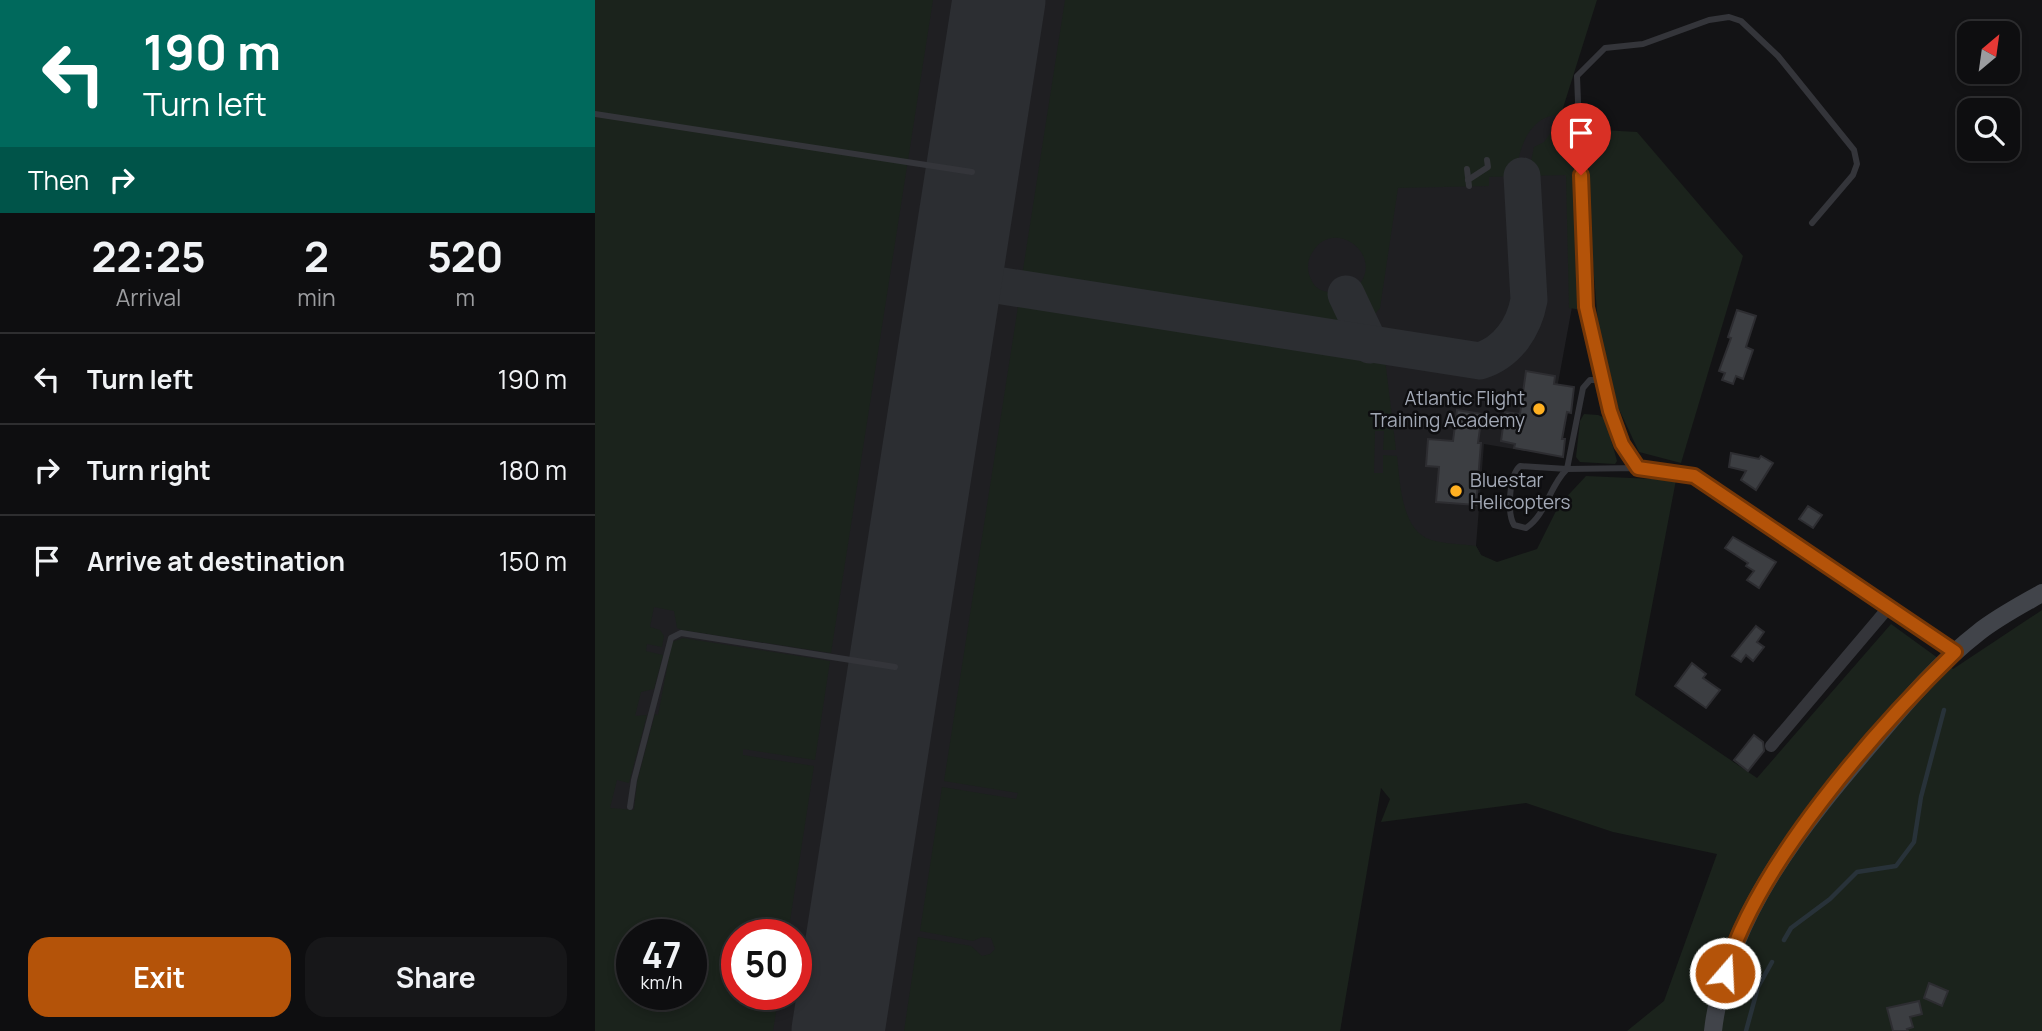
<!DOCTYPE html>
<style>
:root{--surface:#0e0e10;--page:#171719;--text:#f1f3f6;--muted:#9b9c9f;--line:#2e2e30;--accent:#b45309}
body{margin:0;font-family:Manrope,sans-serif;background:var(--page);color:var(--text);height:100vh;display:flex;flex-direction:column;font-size:26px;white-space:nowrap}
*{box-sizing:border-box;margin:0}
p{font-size:23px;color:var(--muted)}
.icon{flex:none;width:38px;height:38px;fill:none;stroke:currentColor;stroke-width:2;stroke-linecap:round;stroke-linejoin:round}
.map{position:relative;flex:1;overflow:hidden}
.sheet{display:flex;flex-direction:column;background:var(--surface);width:595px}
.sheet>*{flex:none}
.hud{background:#00695c;color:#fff;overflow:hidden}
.needle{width:46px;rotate:29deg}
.controls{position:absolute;left:1362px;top:21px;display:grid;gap:14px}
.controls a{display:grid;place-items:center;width:63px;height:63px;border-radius:14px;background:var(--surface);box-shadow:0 4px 10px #0003,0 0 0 2px var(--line);font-size:35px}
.speed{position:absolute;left:21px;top:919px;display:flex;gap:14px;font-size:35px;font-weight:700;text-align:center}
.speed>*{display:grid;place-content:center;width:91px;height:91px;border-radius:50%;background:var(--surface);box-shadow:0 4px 10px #0003,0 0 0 2px var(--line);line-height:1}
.speed small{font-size:18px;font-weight:400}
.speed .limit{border:10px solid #d22;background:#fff;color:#111}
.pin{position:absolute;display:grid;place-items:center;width:60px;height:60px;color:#fff;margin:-72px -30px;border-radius:50% 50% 50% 0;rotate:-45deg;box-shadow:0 0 7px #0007}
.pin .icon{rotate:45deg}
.me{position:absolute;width:77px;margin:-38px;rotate:19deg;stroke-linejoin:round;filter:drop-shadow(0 0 5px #0008)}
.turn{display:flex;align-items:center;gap:24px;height:147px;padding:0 28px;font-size:32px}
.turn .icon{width:91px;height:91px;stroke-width:2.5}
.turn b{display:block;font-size:49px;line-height:60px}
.then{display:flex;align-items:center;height:66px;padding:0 28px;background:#0003;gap:14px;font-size:26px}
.eta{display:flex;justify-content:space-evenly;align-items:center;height:119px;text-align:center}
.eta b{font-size:42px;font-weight:700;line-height:49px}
.primary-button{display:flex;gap:14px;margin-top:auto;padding:14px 28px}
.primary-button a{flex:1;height:80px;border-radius:21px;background:var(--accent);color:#fff;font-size:28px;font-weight:700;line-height:80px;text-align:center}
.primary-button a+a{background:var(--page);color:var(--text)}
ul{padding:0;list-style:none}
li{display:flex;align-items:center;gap:21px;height:91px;padding:0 28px;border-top:2px solid var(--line)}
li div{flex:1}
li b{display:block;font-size:26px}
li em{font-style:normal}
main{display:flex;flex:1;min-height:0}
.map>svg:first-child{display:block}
.built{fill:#1f1f22;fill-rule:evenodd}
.green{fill:#1b231c;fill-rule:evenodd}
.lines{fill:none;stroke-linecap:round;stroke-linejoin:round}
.stream{stroke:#283239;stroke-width:4.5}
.taxiway{stroke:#2c2e32;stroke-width:37}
.runway{stroke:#2c2e32;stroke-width:93}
.building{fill:#3c3e42;stroke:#2d2d31;stroke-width:2}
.service{stroke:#34353a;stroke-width:6}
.minor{stroke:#34353a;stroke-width:12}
.secondary{stroke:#41444a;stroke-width:18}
.route-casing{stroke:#753606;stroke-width:18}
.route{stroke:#b45309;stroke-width:12}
.poi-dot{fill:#ffb021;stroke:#0e0e10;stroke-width:2.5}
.labels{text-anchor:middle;stroke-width:5;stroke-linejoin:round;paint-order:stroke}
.poi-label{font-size:19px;fill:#a3a9b6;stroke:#0e0e10;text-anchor:end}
</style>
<main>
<section class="sheet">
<div class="hud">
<div class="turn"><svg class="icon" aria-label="left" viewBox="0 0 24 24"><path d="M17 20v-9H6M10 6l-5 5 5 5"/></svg><div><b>190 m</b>Turn left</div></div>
<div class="then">Then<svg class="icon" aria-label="right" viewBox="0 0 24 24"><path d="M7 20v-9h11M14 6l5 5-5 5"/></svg></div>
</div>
<div class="eta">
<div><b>22:25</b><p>Arrival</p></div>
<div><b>2</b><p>min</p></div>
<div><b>520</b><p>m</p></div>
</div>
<ul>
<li><svg class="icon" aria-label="left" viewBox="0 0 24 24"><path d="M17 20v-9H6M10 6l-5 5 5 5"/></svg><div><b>Turn left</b></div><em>190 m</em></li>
<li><svg class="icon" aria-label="right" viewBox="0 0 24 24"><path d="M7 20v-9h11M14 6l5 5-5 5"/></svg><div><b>Turn right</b></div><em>180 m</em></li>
<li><svg class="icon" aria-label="arrive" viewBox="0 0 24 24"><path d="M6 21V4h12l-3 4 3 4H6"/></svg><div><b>Arrive at destination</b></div><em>150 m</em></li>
</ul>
<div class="primary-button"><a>Exit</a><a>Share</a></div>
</section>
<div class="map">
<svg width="1447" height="1031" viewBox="0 0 1447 1031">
<rect width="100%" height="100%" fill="#131315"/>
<path class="built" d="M0 0H750L968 109 978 151 977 307 950 454 889 444 881 546 886 555 817 546 745 1031H0ZM37 934H96V994H37ZM142 934H201V994H142Z"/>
<g class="green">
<path d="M0 0H338L236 653 87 630 82 628 79 611 59 607 55 627 65 630 69 636 67 647 52 644 51 651 68 655 59 689 46 692 40 716 52 715 34 783 22 780 15 808 39 810 42 782 60 714 63 715 77 642 88 638 235 661 220 760 148 749V755L219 766 193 934H142V994H184L178 1031H0ZM37 934H96V994H37Z"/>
<path d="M470 0H1002L968 108 970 115C936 111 922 148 922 176L894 177V186L803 188 785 308 772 323 758 291C796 259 739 214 717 253 713 259 712 267 714 274 721 298 737 288 747 298 754 304 757 319 761 328L752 330 427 276Z"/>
<polygon points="973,125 981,163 987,310 974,308 971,175 933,176 939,147 949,142 957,131"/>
<polygon points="1008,130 1042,132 1148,256 1086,463 1044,452 1023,407 1003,323 996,241 993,157"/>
<path d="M424 300 790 359 801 450H788L789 431H780L779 473H788V455L802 456C805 481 806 531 836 540 850 544 867 544 881 546L886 555 902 562 942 549 964 505 991 476 1081 480 1040 695 1162 778 1296 624 1358 669 1447 610V1031H1032L1069 1001 1122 854 1018 832 931 803 786 822 795 799 786 788 745 1031H309L323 937 376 946 387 956 395 954 400 949 396 938 387 937 378 941 325 931 347 787 421 799 423 793 349 781Z"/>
<polygon points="989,414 1003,415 1010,418 1022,461 1020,464 985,462 981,457 985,421"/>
</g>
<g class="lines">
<g class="stream">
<polyline points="1189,940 1196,928 1235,899 1262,872 1301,866 1319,842 1326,797 1349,710"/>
<polyline points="1151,1031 1163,987 1177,962"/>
</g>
<g class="taxiway">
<polyline points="366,243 381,273 395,284"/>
<polyline points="751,294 775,345"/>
<path d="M355 313 369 294 395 284 885 361C913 352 929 327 934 300L927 176"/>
</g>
<polyline class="runway" points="243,1031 404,0"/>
</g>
<g class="building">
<polygon points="1142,310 1161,316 1151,347 1158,350 1148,379 1141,376 1138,384 1127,380 1130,373 1124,371 1136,338 1133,337"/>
<polygon points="931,371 960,376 959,384 979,387 976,413 972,412 967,439 970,439 968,457 919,448 920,444 906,441 910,412 925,414"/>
<polygon points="862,410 887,414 883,443 886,443 881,505 841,502 844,467 831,466 833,439 858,441"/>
<polygon points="1136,453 1164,459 1166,456 1178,463 1161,490 1146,480 1151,471 1134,467"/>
<polygon points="1213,506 1227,515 1218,528 1204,519"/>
<polygon points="1138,537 1181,562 1164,588 1152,580 1159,571 1151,566 1153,563 1130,548"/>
<polygon points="1161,626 1169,632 1162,642 1169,647 1158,661 1151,655 1146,662 1137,656"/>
<polygon points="1097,663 1111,674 1108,678 1125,690 1111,708 1080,686"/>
<polygon points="1159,735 1168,742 1169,751 1153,771 1139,760"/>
<polygon points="1334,983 1353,991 1347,1006 1329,998"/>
<polygon points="1324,1001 1327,1014 1315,1017 1318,1027 1312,1029 1313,1031 1298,1031 1292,1008"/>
</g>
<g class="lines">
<g class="service">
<polyline points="0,114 377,172"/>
<polyline points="872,169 874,186"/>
<polyline points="873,180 893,167 892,160"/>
<path d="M1008 380H995L988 388 972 469C954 486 952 514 931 528L919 525C912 513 914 475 925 466L972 469 1043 468 1099 476"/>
<polyline points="1043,468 1028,444 1015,411 991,307 982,76 1010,48 1048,44 1114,20 1134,17 1146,21 1183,56 1259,150 1262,164 1258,175 1217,223"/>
<polyline points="35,807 39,780 76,638 86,633 300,667"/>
</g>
<g class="minor">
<polyline points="1099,476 1360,652"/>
<polyline points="1176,746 1293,608"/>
</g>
<path class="secondary" d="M1118 1031C1131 916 1208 823 1280 739 1312 701 1344 663 1384 632 1403 617 1426 605 1447 593"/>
</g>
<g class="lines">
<g class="route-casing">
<path id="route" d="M986 175 991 307 1015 411 1027 444 1043 468 1099 476 1360 652C1280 730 1161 865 1130 973"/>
</g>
<use href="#route" class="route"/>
</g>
<g class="poi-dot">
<circle cx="944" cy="409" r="7"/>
<circle cx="861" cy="491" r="7"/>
</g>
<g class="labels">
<g class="poi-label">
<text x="930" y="405">Atlantic Flight<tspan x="930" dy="22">Training Academy</tspan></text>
<text x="875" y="487" text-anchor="start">Bluestar<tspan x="875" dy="22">Helicopters</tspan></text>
</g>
</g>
</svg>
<div class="controls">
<a><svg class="needle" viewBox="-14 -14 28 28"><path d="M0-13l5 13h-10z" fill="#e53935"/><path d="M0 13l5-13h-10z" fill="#9b9c9f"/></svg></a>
<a><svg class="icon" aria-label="search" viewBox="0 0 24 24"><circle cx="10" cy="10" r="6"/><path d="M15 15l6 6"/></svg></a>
</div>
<div class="speed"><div>47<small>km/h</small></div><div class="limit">50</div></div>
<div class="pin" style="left:986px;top:175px;background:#d93025"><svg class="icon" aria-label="arrive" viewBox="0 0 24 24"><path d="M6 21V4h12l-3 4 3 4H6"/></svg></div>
<svg class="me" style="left:1130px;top:973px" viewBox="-20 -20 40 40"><circle r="17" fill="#b45309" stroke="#fff" stroke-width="3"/><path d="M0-11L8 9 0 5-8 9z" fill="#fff"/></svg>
</div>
</main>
